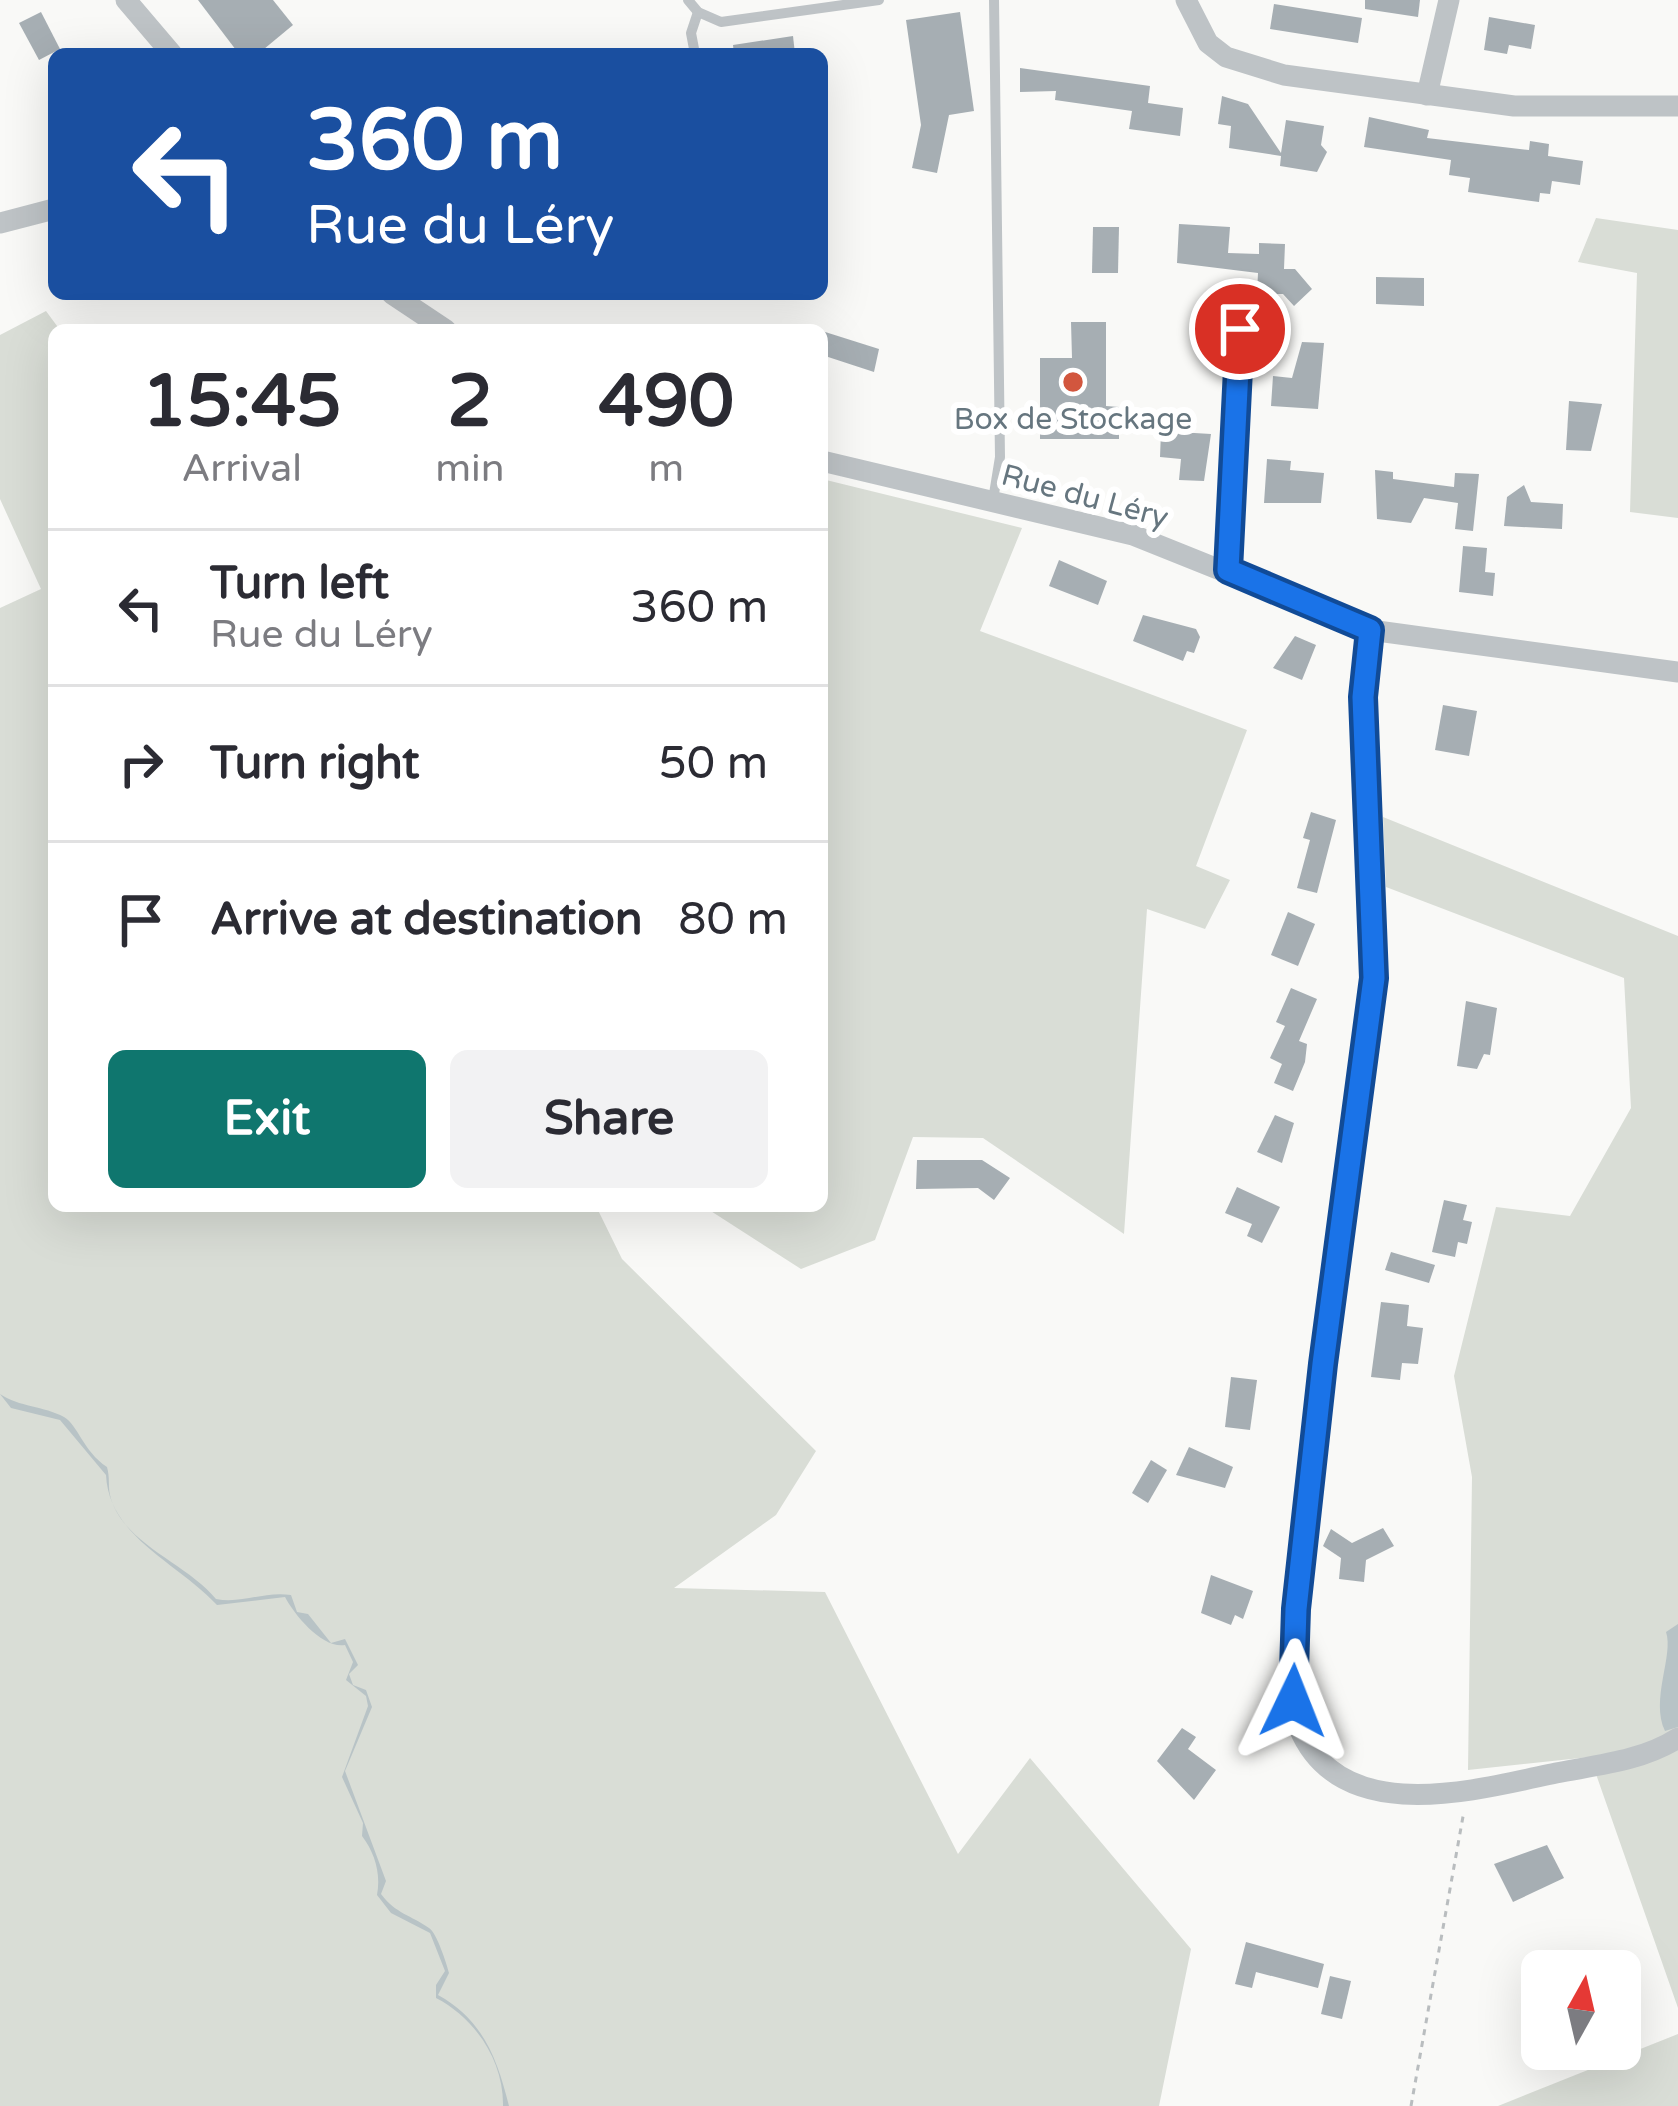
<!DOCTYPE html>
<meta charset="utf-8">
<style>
:root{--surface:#fff;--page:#f2f2f3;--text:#2b2b33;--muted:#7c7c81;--line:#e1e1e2;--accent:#0f766e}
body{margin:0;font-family:"Varela Round",sans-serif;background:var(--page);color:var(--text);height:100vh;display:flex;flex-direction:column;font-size:45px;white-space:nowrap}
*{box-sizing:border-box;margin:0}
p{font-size:39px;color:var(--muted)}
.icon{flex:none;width:66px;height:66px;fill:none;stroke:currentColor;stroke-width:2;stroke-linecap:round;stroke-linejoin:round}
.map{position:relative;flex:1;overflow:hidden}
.drawer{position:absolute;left:48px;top:324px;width:780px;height:888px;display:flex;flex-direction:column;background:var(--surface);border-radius:18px;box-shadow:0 12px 48px #0002}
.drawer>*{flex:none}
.banner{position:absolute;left:48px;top:48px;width:780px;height:252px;border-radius:18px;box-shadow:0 12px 48px #0002;background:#1a4fa0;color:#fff;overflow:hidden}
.needle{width:78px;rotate:8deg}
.tools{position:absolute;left:1521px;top:1950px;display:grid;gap:24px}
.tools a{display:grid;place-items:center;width:120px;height:120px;border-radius:18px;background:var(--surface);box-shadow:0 12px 48px #0002;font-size:60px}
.pin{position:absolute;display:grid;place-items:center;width:102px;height:102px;color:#fff;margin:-51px;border:6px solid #fff;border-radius:50%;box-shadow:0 3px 12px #0007}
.me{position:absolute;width:132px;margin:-66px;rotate:2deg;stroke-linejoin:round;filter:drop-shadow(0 0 9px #0008)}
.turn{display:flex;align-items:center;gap:42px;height:252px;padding:0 60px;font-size:54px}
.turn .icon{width:156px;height:156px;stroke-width:2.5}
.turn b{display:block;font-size:84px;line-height:102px}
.eta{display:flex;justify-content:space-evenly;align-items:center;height:204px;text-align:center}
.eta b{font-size:72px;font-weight:700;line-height:84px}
.button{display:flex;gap:24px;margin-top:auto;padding:24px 60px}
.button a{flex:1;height:138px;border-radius:18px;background:var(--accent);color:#fff;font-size:48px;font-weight:700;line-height:138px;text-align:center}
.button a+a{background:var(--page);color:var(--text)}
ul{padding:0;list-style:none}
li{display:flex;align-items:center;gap:36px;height:156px;padding:0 60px;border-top:3px solid var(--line)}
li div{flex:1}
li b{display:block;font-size:45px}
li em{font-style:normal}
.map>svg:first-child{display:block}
.green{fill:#d9ddd6}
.water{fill:#b8c3c6}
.building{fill:#a6aeb3}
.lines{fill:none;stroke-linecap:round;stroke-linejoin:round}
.path{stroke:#b9bdbf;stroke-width:3;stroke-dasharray:6 6;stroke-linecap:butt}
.service{stroke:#bec3c6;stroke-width:10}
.minor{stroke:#bec3c6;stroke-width:21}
.route-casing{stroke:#114b97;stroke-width:30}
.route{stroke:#1a73e8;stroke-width:21}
.poi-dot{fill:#d2563e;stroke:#fff;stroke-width:4.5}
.labels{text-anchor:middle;stroke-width:12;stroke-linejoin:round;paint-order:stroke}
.poi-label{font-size:30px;fill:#66767f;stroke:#fff}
.street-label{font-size:30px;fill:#66767f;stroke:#fff}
</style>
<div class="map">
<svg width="1678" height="2106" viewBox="0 0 1678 2106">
<rect width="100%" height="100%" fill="#f9f9f7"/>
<g class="green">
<polygon points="1596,218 1678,230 1678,518 1630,512 1637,273 1578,262"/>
<polygon points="46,311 60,330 54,330 54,1206 596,1206 622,1259 816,1451 776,1515 674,1588 825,1592 958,1854 1030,1758 1191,1949 1159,2106 0,2106 0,608 41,589 0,499 0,335"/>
<polygon points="822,479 1022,528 980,631 1247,730 1196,866 1230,880 1205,929 1147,909 1124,1234 983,1138 913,1137 875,1240 801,1269 703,1206 822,1206"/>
<polygon points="1383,817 1678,936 1678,2008 1590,1757 1468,1770 1472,1477 1454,1376 1496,1207 1570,1216 1631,1108 1624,978 1386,887"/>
<polygon points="1678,2034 1678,2106 1498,2106"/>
</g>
<g class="water">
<path d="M0 1394C19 1407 44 1406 64 1417 78 1425 83 1451 107 1467 110 1478 108 1485 110 1495 121 1543 187 1563 216 1599 242 1604 264 1591 291 1595L297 1612 308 1614 331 1643 345 1639 358 1665 349 1674 353 1685 366 1690 372 1707 345 1771 386 1881 381 1894C396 1914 411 1915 429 1928 437 1933 447 1965 449 1973L438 1995C483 2020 497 2058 509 2106H503C504 2061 475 2018 436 1998V1985L445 1971 430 1933 391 1913 377 1895C381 1874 375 1853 362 1836L363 1823 342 1777 368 1706 366 1696 346 1680 353 1662 345 1645C323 1649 295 1616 285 1597L217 1605C178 1563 109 1537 106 1475L60 1420 11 1408Z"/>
<path d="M1678 1624V1727L1665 1731C1650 1700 1674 1655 1666 1632Z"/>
</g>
<g class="building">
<polygon points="198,0 273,0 293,25 258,54 239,54"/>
<polygon points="1365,0 1420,0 1418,17 1365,9"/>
<polygon points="1274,4 1362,18 1358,43 1270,29"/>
<polygon points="41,12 60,49 39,60 19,23"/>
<polygon points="960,12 974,111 949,115 937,173 912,168 921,125 906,20"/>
<polygon points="1489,17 1535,25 1531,49 1509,45 1507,54 1484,50"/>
<polygon points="793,36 795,54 734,54 733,45"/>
<polygon points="1020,68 1150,86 1148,103 1183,108 1180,136 1129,129 1132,111 1055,100 1056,91 1020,92"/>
<polygon points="1222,96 1248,104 1281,153 1286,120 1324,126 1321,145 1327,152 1317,172 1280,166 1281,156 1229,148 1231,126 1218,124"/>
<polygon points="1369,117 1429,130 1427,138 1529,150 1530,141 1549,144 1548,156 1583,161 1580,185 1552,181 1550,194 1540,193 1539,202 1468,192 1470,178 1449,175 1451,160 1364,147"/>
<polygon points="1179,224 1230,227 1228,253 1259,254 1259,243 1285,244 1284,269 1295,269 1312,289 1294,306 1283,294 1257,294 1258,273 1177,263"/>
<polygon points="1093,227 1119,227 1118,273 1092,273"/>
<polygon points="1376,277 1424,278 1424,306 1376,304"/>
<polygon points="1071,322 1106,322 1106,406 1119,407 1119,439 1040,439 1040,358 1072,358"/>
<polygon points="822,331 879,349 874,372 822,355"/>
<polygon points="1302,342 1324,343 1318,409 1271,406 1273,376 1292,378"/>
<polygon points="1569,401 1602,404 1591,451 1566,450"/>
<polygon points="1161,431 1211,434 1204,481 1179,480 1181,459 1160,457"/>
<polygon points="1267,459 1291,461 1290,470 1324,473 1321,503 1264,503"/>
<polygon points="1375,470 1393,472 1393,479 1454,487 1455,473 1479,474 1473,531 1455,529 1458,503 1424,498 1411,523 1377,519"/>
<polygon points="1524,485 1531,502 1563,504 1562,529 1504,526 1507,497"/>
<polygon points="1463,546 1487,548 1485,572 1495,573 1493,596 1459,592"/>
<polygon points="1059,560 1107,581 1098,605 1049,586"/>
<polygon points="1143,615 1196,629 1200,637 1194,653 1187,651 1183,661 1133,641"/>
<polygon points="1295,636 1316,645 1302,680 1273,668"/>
<polygon points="1443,705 1477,711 1469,756 1435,750"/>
<polygon points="1311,812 1336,820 1317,893 1297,888 1310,840 1303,838"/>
<polygon points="1288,912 1315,924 1298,966 1271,955"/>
<polygon points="1291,988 1317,999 1299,1041 1307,1044 1305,1062 1293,1091 1274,1083 1282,1064 1270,1058 1285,1026 1276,1022"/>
<polygon points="1466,1001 1497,1008 1490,1055 1484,1054 1477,1069 1457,1066"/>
<polygon points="1275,1115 1294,1123 1282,1163 1257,1152"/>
<polygon points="917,1160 982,1160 1010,1178 994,1200 978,1188 916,1189"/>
<polygon points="1237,1187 1280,1207 1262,1243 1247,1236 1252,1224 1225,1213"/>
<polygon points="1444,1200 1467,1205 1463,1220 1472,1222 1467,1244 1458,1242 1455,1257 1432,1252"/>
<polygon points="1391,1252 1435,1265 1429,1283 1385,1270"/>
<polygon points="1381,1302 1409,1305 1407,1326 1423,1328 1418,1364 1402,1363 1400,1380 1371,1377"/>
<polygon points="1231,1377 1257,1380 1250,1430 1225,1427"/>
<polygon points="1189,1447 1233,1467 1225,1488 1176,1475"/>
<polygon points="1151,1460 1167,1470 1148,1503 1132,1493"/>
<polygon points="1383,1528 1394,1546 1366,1560 1364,1582 1339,1579 1341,1558 1323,1546 1331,1529 1352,1543"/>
<polygon points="1211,1575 1253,1591 1243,1619 1235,1615 1231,1625 1201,1613"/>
<polygon points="1182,1728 1196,1737 1188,1749 1216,1770 1194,1800 1157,1761"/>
<polygon points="1547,1845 1564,1878 1513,1902 1494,1864"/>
<polygon points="1246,1942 1324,1964 1318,1988 1256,1972 1252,1988 1235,1984"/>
<polygon points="1330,1976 1351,1981 1342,2019 1321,2014"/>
</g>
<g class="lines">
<polyline class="path" points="1411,2106 1464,1811"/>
<g class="service">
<polyline points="688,0 698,12 721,22 879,0"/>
<polyline points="695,54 691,33 698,12"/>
<polyline points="993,500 1000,457 994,0"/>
<polyline points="1228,570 1240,329"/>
</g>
<g class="minor">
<polyline points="126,0 172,54"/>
<polyline points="1186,0 1208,43 1226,57 1284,75 1514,106 1678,106"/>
<polyline points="1427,95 1449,0"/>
<polyline points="0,223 54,209"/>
<polyline points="392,294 446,330"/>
<polyline points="822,461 1133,535 1370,630 1678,672"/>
<path d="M1370 630 1363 697 1374 978 1296 1609C1295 1645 1285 1694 1299 1728 1341 1828 1476 1790 1556 1773 1597 1765 1642 1761 1678 1738"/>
</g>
</g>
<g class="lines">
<g class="route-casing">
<polyline id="route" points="1240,329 1228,570 1370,630 1363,697 1374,978 1323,1364 1296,1609 1293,1701"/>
</g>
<use href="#route" class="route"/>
</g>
<circle class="poi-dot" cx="1073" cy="382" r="12"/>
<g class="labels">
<g class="poi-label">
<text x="1073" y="429">Box de Stockage</text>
</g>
<g class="street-label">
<text transform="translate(1085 496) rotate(15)" y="10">Rue du Léry</text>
</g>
</g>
</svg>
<div class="tools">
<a><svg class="needle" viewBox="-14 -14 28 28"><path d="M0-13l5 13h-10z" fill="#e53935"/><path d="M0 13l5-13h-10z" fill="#7c7c81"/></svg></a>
</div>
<div class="pin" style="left:1240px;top:329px;background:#d93025"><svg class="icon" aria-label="arrive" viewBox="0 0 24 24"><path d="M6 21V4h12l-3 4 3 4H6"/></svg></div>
<svg class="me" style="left:1293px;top:1701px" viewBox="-20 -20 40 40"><path d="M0-17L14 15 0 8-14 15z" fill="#1a73e8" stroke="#fff" stroke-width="4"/></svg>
<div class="banner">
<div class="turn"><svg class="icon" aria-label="left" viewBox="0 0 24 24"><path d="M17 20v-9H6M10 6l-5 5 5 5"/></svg><div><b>360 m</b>Rue du Léry</div></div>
</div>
<section class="drawer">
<div class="eta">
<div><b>15:45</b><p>Arrival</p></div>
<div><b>2</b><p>min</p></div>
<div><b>490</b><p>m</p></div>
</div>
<ul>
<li><svg class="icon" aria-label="left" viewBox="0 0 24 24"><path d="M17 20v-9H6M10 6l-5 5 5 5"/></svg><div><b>Turn left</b><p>Rue du Léry</p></div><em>360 m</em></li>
<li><svg class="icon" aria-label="right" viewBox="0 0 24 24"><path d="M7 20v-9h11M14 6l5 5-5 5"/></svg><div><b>Turn right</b></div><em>50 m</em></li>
<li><svg class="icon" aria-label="arrive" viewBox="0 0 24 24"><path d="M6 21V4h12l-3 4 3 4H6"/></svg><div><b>Arrive at destination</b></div><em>80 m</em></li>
</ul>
<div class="button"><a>Exit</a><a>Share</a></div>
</section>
</div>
